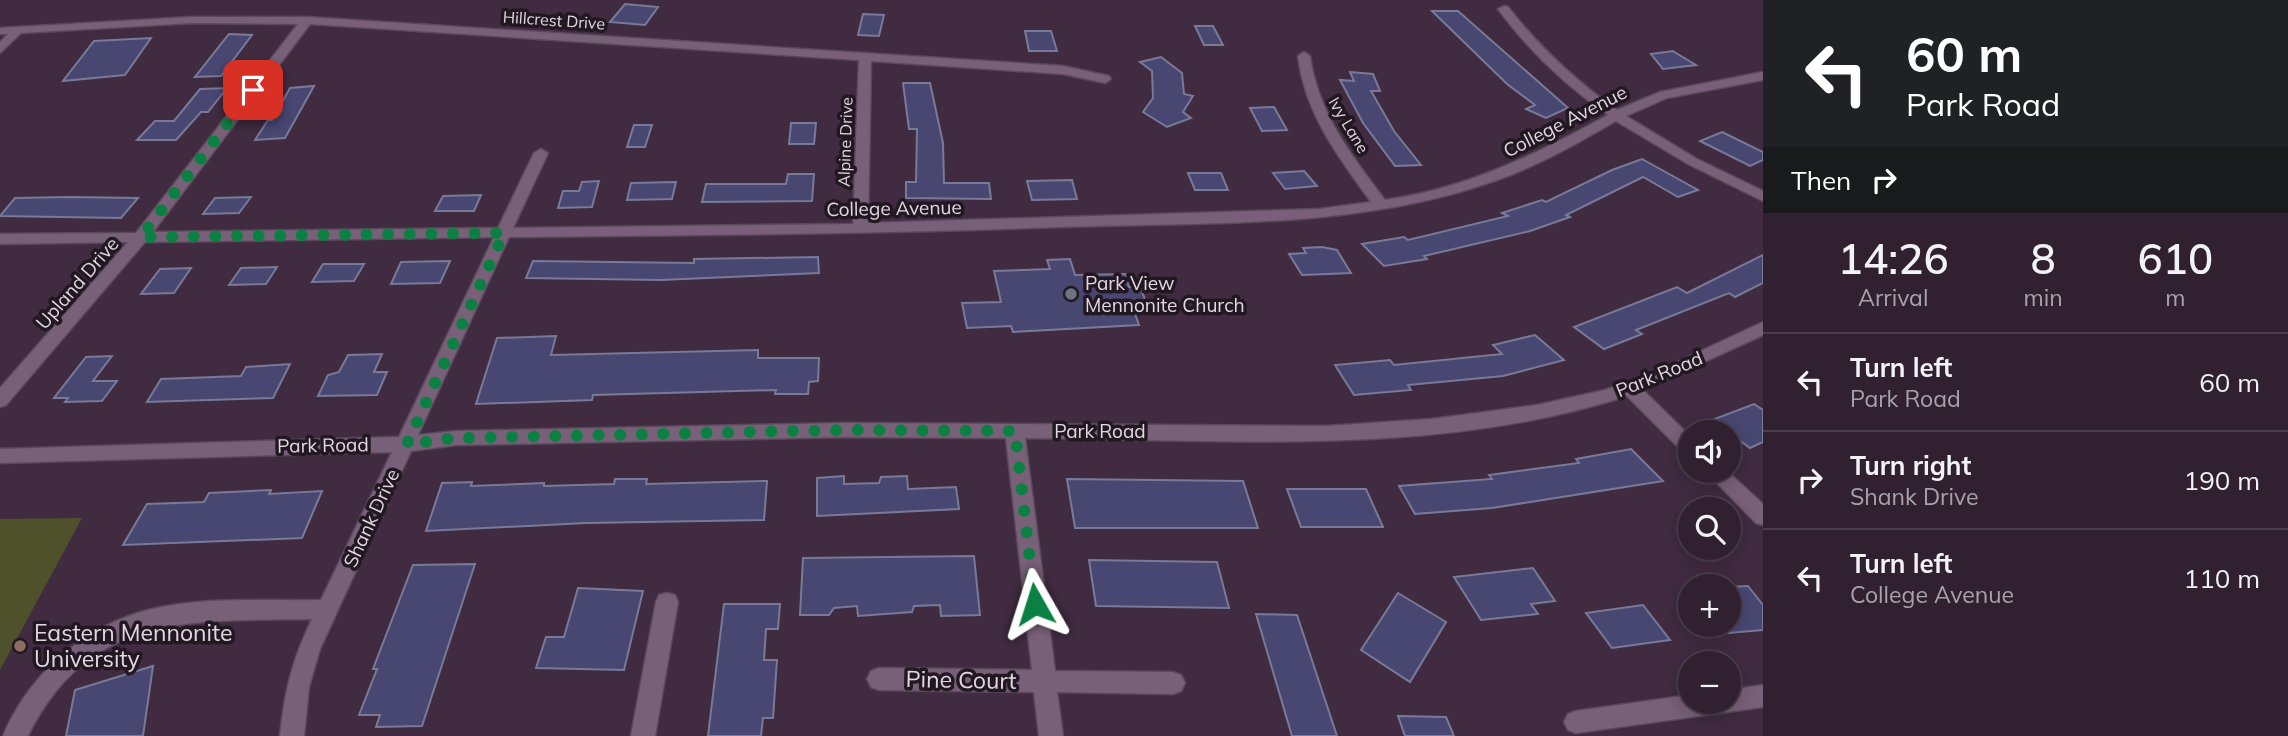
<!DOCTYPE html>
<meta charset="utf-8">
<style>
:root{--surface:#302030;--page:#382838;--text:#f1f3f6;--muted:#a8a3ab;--line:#4b3e4c}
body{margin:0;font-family:Mulish,sans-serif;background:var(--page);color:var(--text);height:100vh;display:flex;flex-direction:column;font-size:26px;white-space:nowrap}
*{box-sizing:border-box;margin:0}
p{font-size:23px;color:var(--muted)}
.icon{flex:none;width:38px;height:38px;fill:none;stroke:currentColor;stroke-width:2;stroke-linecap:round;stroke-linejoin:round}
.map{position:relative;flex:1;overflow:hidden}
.details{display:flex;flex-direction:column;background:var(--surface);width:525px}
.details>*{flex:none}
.top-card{background:#202124;color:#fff;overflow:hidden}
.fabs{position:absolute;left:1678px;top:420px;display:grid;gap:14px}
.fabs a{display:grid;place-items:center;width:63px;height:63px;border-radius:50%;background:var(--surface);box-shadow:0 4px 18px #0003,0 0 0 2px var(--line);font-size:35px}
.pin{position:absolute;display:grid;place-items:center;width:60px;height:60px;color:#fff;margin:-30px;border-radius:14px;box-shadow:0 4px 10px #0006}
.me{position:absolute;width:77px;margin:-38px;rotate:354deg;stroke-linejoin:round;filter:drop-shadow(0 0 5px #0008)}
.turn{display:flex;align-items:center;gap:24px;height:147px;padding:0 28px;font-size:32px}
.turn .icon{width:91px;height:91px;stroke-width:2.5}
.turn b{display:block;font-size:49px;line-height:60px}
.then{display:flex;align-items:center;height:66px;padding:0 28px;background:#0003;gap:14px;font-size:26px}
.eta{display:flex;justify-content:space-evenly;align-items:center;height:119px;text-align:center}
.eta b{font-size:42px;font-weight:600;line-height:49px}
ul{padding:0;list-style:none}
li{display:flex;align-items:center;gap:21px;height:98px;padding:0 28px;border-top:2px solid var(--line)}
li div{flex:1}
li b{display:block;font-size:26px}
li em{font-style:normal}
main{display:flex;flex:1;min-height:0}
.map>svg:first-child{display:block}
.green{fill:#4f512b}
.building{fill:#484772;stroke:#797a98;stroke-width:2}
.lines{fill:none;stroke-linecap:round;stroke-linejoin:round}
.minor-casing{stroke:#5b495b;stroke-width:3}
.minor{fill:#786078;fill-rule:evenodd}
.route{stroke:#0b8043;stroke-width:12;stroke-dasharray:0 21.6}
.worship-dot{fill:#6b7280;stroke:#211821;stroke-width:2.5}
.education-dot{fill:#8d6e63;stroke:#211821;stroke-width:2.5}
.labels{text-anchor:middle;stroke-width:7;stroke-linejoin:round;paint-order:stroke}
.far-street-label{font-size:16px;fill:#e3d5e2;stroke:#211821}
.street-label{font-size:19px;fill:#e3d5e2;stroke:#211821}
.poi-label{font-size:19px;fill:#e3d5e2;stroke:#211821;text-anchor:start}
.near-poi-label{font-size:23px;fill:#e3d5e2;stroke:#211821;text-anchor:start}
.near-street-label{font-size:23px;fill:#e3d5e2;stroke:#211821}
</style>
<main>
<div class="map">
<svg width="1763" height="736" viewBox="0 0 1763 736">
<rect width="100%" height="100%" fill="#402b40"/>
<polygon class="green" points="82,518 0,670 0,519"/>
<g class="building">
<polygon points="625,4 658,7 645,25 610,22"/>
<polygon points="1432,11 1458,11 1568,108 1546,118 1526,109 1535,105 1507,84"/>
<polygon points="863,14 884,15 879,36 858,35"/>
<polygon points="1195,26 1213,26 1223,45 1204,45"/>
<polygon points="1025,31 1051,31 1057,51 1029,51"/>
<polygon points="229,34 252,35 221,76 195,77"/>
<polygon points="151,38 125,75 63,81 94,41"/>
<polygon points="1673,51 1676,53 1696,65 1663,69 1651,54"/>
<polygon points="1161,57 1182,73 1184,94 1193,96 1183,112 1191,118 1167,127 1143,112 1153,98 1152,71 1140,62"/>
<polygon points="1350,72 1373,74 1380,91 1371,91 1394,131 1421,165 1395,166 1363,123 1340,80 1354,81"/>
<polygon points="903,83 930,83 943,143 944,183 989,183 991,199 906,198 906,182 916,182 917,129 909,129"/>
<polygon points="314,86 285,138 255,140 268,120 272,120 290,88"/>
<polygon points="227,88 208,112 201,112 176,140 137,140 155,121 174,121 200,89"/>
<polygon points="1274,107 1287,130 1262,131 1250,108"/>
<polygon points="791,123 816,123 814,144 789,144"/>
<polygon points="634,125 652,125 645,147 627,147"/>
<polygon points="1722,132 1763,152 1763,160 1750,166 1700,141"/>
<polygon points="1642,159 1698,190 1678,197 1643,177 1566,215 1570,217 1530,231 1424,256 1427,259 1384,266 1362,244 1404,237 1408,240 1508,216 1502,213 1542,200 1546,202 1612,170"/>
<polygon points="1304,171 1317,186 1285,189 1273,173"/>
<polygon points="1188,173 1221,173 1228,190 1195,190"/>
<polygon points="788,174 814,174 812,201 702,202 706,184 786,184"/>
<polygon points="1072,180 1077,199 1032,200 1027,181"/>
<polygon points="599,181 592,207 558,208 563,191 579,191 582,182"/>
<polygon points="676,182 672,199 627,200 631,183"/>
<polygon points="481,195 474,211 435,211 443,196"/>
<polygon points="69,197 138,198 121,218 0,216 15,198"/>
<polygon points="251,197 239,213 203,214 215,198"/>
<polygon points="1322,247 1337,250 1351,273 1302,275 1289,254 1306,253 1303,248"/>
<polygon points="1763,255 1763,283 1735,297 1729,293 1636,330 1642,334 1604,349 1574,327 1677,287 1687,293"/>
<polygon points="818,257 819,273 661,280 526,278 533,261 694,263 694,259"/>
<polygon points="1070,259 1075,275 1125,274 1129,287 1140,286 1149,310 1134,311 1139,325 1013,332 1011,326 967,328 962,303 1001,302 994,271 1050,269 1047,260"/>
<polygon points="450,261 440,283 391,284 401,262"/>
<polygon points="323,264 364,264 354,281 312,282"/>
<polygon points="277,267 266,284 229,285 241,268"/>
<polygon points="191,268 174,293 141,294 160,269"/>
<polygon points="1535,335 1564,360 1503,376 1408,385 1411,390 1354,395 1335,365 1390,360 1394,365 1502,354 1493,345"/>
<polygon points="556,336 551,355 758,350 758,358 819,358 818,381 809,382 808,394 775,394 776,390 593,395 592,400 476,404 497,338"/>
<polygon points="382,354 374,372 387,372 377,395 318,396 328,375 339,372 348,355"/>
<polygon points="112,356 93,381 117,381 102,401 65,402 68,398 54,398 86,357"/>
<polygon points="290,364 273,398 147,402 161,379 241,376 246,367"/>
<polygon points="1754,404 1763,410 1763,442 1750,448 1712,420"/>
<polygon points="1631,449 1663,481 1492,508 1415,514 1399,486 1492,479 1489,475 1579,463 1576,459"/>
<polygon points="844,476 844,484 879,483 881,477 907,476 908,489 956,487 959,509 817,516 817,478"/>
<polygon points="615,479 647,479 646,484 767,481 764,520 586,523 426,531 442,483 472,482 471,486 544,483 544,486 614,484"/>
<polygon points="1067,479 1243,481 1258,528 1075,528"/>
<polygon points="1287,489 1366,489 1383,527 1301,527"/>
<polygon points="271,490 269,494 322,491 302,538 123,545 147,504 204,502 209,493"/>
<polygon points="974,556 980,615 941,616 940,605 914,606 912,612 858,616 857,606 834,608 829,615 800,615 803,558"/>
<polygon points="1089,560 1217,562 1229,608 1096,606"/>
<polygon points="475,564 422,726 376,727 380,715 359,715 377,669 373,669 413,565"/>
<polygon points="1533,568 1555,601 1531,604 1538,614 1481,620 1454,577"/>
<polygon points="1748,586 1763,605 1763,630 1729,633 1729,587"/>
<polygon points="578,588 643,591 624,670 536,668 546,637 564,637"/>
<polygon points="1398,593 1446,622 1410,682 1361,650"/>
<polygon points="724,604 780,604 778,629 766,629 764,660 777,660 773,718 763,718 761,736 708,736"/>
<polygon points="1643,605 1670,640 1612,648 1586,613"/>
<polygon points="1256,614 1297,615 1337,736 1292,736"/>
<polygon points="153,666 143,736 66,736 75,690"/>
<polygon points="1398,716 1446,717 1454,736 1405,736"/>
</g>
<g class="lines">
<g class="minor-casing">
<g id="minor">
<path d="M1504 6 1508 7C1540 48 1575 80 1617 110L1660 92 1763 72V80L1667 98 1626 116 1697 159 1763 191V201L1688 164 1616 121C1578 143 1541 164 1500 179 1360 230 1204 222 1058 227 875 234 692 235 509 237L418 435 456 431 846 423 1326 426 1432 419 1537 405 1605 390 1660 370 1763 322V335L1643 390 1690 436V454L1683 452 1627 396C1435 458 1224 439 1025 438L1055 671 1173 672 1181 675 1185 683 1181 691 1173 694 1057 692 1063 736H1039L1034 692 879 690 871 687 867 679 871 671 879 668 1032 670 1006 438 846 437 456 445 411 451 320 649 309 687 304 736H280C285 690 292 661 312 619 193 621 89 611 28 736H3C32 668 94 618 167 606 218 597 270 601 321 600L392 452 0 463V449L399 437 494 237 145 242 6 405 0 407V388L128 242 0 244V234L136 233 298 24 192 23 21 33 0 53V42L8 34H0V28L192 17H307L1063 66 1109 76 1111 79 1105 83 1063 74 871 61 868 223 1319 209 1371 202C1338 156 1305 114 1298 56L1304 52 1310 56C1318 113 1351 155 1385 200 1465 189 1537 154 1608 115 1565 85 1529 51 1498 9ZM310 24 859 60 853 224 513 228 548 153 541 149 534 153 498 228 153 232Z"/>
<polygon points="1705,471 1727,471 1763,504 1763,525 1756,523"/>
<polygon points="667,593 675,595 678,602 655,736 631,736 656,602 659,595"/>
<polygon points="1763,685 1763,707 1576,733 1568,730 1564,722 1568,714 1576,711 1690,695 1690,702 1729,702 1729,690"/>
</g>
</g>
<use href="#minor" class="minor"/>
</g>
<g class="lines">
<polyline class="route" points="253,90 141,237 504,233 407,444 456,438 846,430 1015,431 1035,604"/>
</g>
<circle class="worship-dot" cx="1071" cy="294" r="7"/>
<circle class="education-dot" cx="20" cy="646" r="7"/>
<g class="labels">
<g class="far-street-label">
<text transform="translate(554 20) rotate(4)" y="6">Hillcrest Drive</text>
<text transform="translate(1349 125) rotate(59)" y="6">Ivy Lane</text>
<text transform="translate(845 142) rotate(-88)" y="6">Alpine Drive</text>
</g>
<g class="street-label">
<text transform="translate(1565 121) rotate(-27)" y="7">College Avenue</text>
<text transform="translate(894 208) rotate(-1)" y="7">College Avenue</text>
<text transform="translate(77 283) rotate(-49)" y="7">Upland Drive</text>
<text transform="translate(1659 374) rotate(-22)" y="7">Park Road</text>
<text x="1100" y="438">Park Road</text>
<text transform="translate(323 445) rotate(-1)" y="7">Park Road</text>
<text transform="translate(371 518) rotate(-65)" y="7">Shank Drive</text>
</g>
<g class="poi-label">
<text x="1085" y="290">Park View<tspan x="1085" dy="22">Mennonite Church</tspan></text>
</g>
<g class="near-poi-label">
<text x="34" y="641">Eastern Mennonite<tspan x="34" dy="26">University</tspan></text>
</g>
<g class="near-street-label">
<text transform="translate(961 680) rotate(1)" y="8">Pine Court</text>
</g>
</g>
</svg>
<div class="fabs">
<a><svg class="icon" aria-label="sound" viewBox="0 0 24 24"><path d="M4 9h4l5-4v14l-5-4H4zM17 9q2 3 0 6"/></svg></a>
<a><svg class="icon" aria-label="search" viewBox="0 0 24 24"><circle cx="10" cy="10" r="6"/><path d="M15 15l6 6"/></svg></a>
<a>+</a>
<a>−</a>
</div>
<div class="pin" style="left:253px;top:90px;background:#d93025"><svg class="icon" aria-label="arrive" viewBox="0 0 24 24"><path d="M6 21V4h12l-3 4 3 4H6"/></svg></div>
<svg class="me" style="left:1035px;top:604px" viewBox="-20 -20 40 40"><path d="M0-17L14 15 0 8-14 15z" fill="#0b8043" stroke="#fff" stroke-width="4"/></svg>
</div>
<section class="details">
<div class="top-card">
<div class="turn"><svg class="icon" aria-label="left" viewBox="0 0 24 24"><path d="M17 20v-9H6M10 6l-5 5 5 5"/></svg><div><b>60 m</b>Park Road</div></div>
<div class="then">Then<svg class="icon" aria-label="right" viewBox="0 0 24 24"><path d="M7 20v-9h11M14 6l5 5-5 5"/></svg></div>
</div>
<div class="eta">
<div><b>14:26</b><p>Arrival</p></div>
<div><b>8</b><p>min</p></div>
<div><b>610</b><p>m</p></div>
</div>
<ul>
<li><svg class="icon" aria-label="left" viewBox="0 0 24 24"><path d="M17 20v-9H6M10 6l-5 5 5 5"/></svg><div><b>Turn left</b><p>Park Road</p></div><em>60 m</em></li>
<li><svg class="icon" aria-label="right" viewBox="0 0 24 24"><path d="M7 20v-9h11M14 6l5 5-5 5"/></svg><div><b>Turn right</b><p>Shank Drive</p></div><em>190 m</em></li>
<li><svg class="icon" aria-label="left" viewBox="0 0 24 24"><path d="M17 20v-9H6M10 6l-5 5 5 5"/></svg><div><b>Turn left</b><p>College Avenue</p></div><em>110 m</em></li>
</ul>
</section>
</main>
